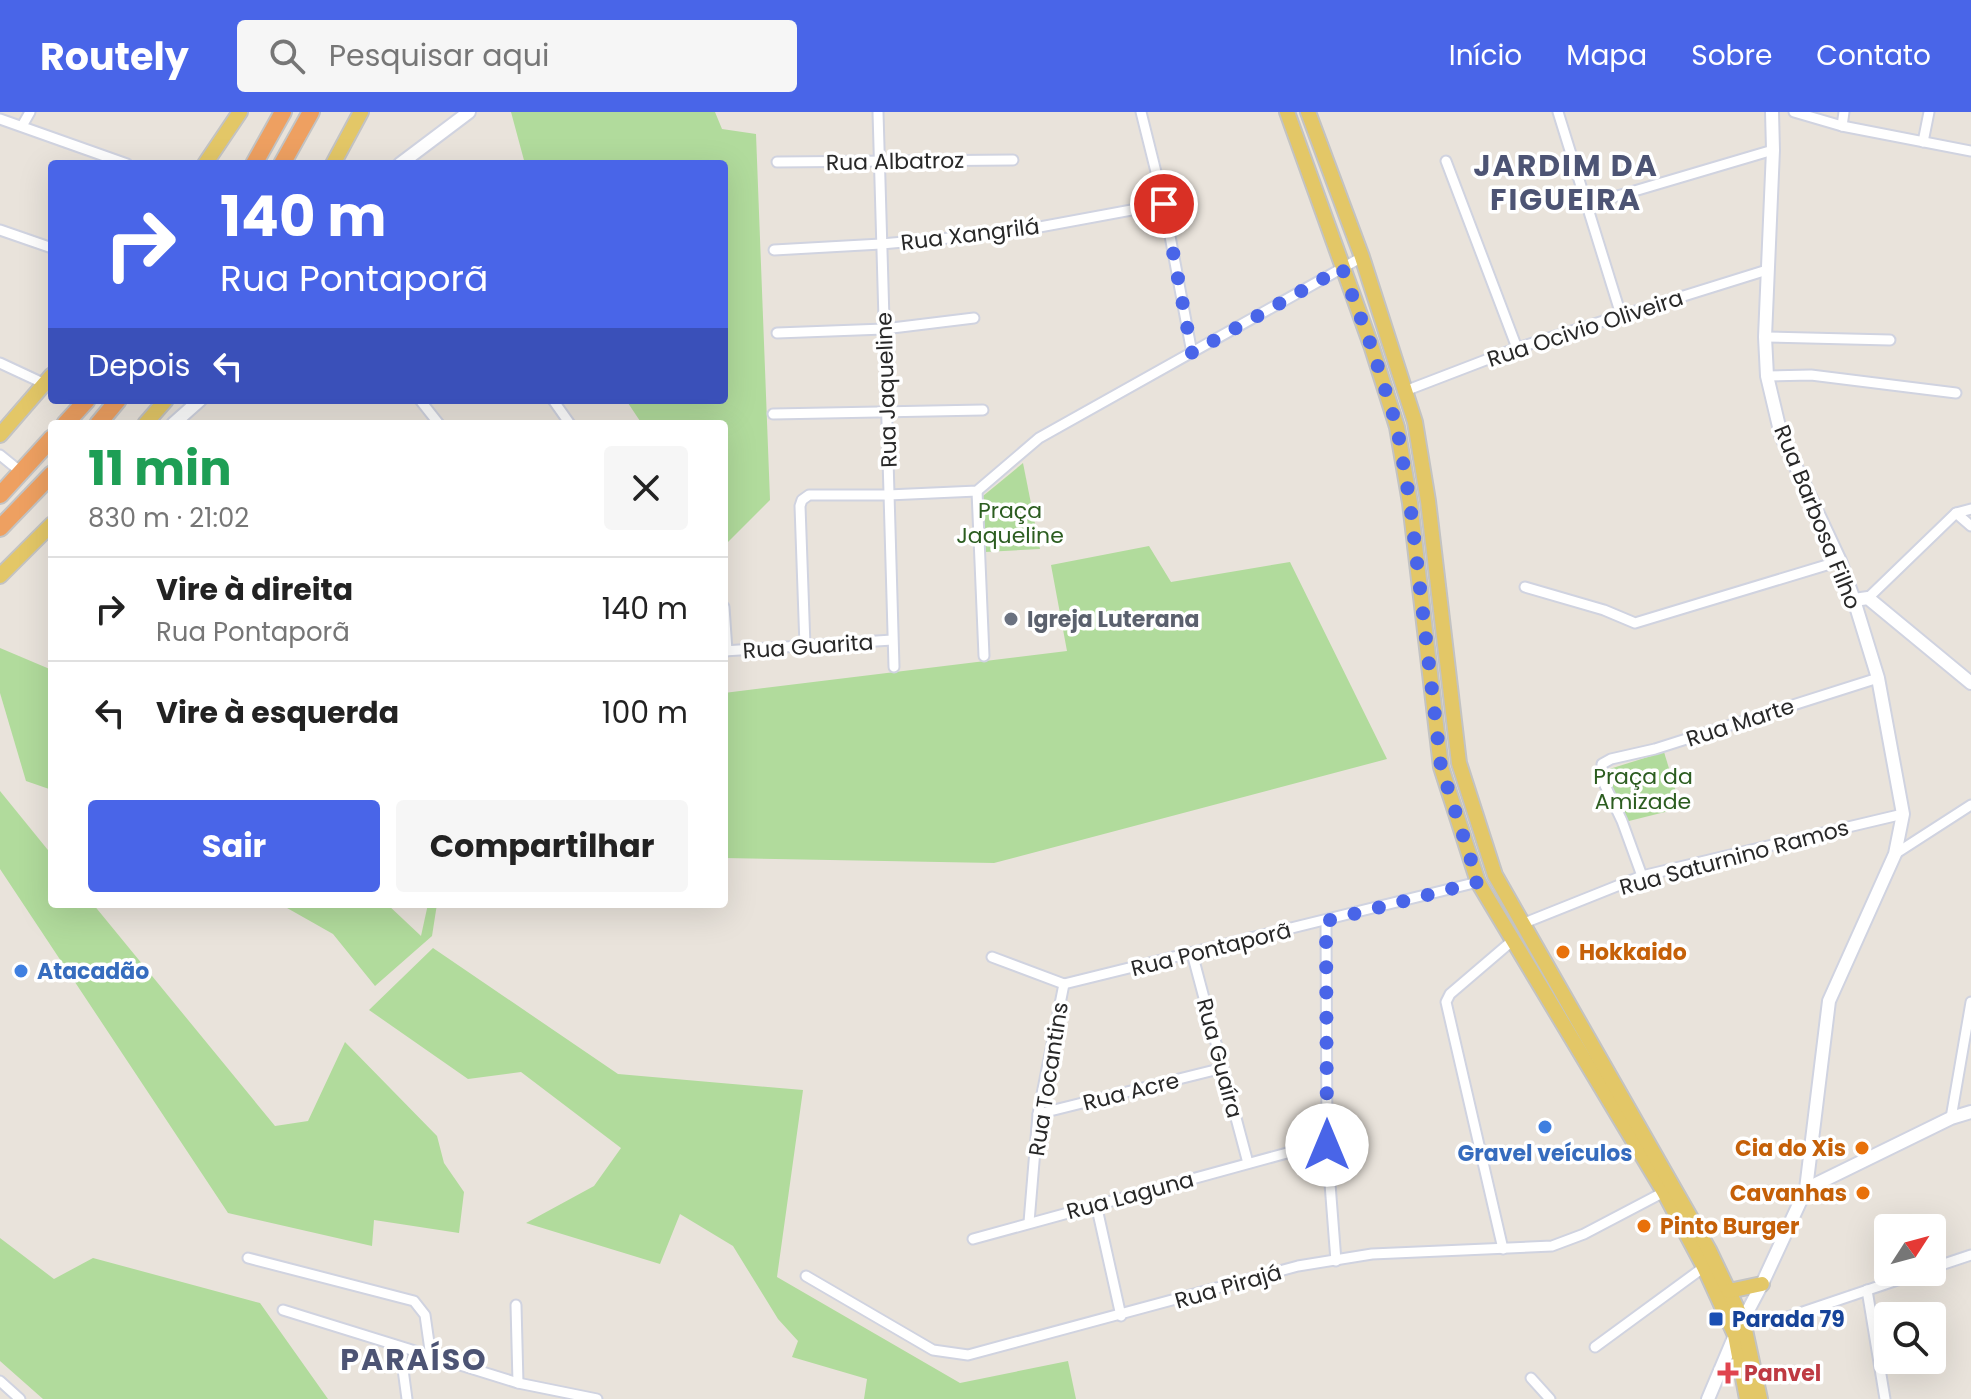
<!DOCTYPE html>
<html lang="pt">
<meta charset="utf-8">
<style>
:root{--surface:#fff;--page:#f6f6f6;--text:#222;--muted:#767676;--line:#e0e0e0;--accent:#4965e8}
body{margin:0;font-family:Poppins,sans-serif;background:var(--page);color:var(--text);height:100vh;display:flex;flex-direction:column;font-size:30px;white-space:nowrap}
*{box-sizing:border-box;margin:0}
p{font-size:26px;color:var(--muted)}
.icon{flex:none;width:44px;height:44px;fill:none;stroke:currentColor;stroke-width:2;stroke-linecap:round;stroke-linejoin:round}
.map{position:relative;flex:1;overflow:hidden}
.drawer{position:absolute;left:48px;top:308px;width:680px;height:488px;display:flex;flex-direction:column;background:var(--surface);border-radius:8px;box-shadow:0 8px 32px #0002}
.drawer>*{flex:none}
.guide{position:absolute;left:48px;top:48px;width:680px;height:244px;border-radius:8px;box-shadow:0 8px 32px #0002;background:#4965e8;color:#fff;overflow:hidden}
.needle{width:52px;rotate:54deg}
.buttons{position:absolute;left:1874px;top:1102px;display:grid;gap:16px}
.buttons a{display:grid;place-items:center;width:72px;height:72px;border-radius:8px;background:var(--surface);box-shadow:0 8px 32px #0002;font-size:40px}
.pin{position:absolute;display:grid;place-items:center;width:68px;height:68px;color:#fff;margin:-34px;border:4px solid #fff;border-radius:50%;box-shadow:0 2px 8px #0007}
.me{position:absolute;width:88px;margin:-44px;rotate:0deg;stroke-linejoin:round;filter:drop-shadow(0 0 6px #0008)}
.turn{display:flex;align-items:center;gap:28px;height:168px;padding:0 40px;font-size:36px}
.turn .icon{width:104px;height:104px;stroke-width:2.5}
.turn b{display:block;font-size:56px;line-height:68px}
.then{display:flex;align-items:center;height:76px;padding:0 40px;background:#0003;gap:16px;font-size:30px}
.round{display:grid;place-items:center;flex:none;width:84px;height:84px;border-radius:8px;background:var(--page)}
.head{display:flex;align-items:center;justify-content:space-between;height:136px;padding:0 40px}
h1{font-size:48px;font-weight:700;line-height:60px;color:#1e9e55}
.cta{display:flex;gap:16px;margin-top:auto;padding:16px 40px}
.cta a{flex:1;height:92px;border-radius:8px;background:var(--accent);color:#fff;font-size:32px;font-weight:700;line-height:92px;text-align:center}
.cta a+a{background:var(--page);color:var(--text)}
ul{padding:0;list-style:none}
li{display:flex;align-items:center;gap:24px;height:104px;padding:0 40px;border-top:2px solid var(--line)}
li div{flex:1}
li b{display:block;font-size:30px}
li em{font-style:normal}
header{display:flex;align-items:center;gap:48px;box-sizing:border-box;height:112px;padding:0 40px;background:var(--accent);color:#fff}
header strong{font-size:38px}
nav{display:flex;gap:44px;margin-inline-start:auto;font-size:28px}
.search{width:560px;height:72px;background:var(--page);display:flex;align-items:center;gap:20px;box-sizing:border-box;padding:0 28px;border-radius:8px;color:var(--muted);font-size:30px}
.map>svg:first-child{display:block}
.green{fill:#b1db9c}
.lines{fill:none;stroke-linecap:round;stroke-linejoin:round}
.street-casing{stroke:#d0d3e0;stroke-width:13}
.secondary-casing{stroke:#d0d3e0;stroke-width:16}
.primary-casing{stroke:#c3c3c3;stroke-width:18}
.highway-casing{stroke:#c3c3c3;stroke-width:20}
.street{stroke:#fff;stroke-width:9}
.secondary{stroke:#fff;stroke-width:12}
.primary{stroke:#e3c767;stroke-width:14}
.highway{stroke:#eea061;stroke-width:16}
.route{stroke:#4965e8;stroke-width:14;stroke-dasharray:0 25.2}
.worship-dot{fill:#6b7280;stroke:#fff;stroke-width:3}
.food-dot{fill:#e8710a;stroke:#fff;stroke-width:3}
.shop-dot{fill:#3f7fe0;stroke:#fff;stroke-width:3}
.transit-dot{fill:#1a4fb4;stroke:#fff;stroke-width:3}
.health-dot{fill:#e0444e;stroke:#fff;stroke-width:3}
.labels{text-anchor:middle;stroke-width:7;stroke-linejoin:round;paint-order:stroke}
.street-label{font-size:22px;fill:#282828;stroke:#fff}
.park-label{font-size:22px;fill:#2c5d20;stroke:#fff}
.worship-label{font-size:22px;font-weight:bold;fill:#5b616d;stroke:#fff;text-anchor:start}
.food-label{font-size:22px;font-weight:bold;fill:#c56008;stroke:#fff;text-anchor:start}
.shop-label{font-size:22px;font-weight:bold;fill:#366cbe;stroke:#fff;text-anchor:start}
.transit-label{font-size:22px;font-weight:bold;fill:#164399;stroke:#fff;text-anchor:start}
.health-label{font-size:22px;font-weight:bold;fill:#be3a42;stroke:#fff;text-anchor:start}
.district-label{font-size:30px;font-weight:bold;letter-spacing:2px;fill:#4d5474;stroke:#fff}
</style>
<header>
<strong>Routely</strong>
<div class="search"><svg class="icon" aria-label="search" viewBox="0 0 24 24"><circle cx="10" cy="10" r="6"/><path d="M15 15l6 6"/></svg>Pesquisar aqui</div>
<nav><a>Início</a><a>Mapa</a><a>Sobre</a><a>Contato</a></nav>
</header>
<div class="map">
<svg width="1971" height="1287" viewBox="0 0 1971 1287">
<rect width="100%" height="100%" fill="#e9e3db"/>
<g class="green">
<polygon points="511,0 715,0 722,17 756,22 770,388 724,434 724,312 642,312 626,288 724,288 724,52 525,52"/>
<polygon points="1023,351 1040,437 985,440 983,384"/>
<polygon points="1149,434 1171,470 1290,450 1387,647 994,751 724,746 724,581 1067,539 1051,453"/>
<polygon points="0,536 52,558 52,678 26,669 0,581"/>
<polygon points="1664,640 1681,696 1625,710 1603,659"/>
<polygon points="0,679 52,743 52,792 93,792 275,1014 308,1009 345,930 437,1024 444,1051 464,1080 459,1121 374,1108 372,1134 228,1101 0,757"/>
<polygon points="280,792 387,792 421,824 428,792 437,792 432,824 375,874 333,822"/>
<polygon points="433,836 618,962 803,978 777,1165 960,1271 1068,1249 1076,1287 864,1287 867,1267 792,1245 798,1229 778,1207 733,1134 680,1102 660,1152 526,1111 594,1074 621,1036 521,960 468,967 369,898"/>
<polygon points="0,1126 54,1167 93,1146 260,1191 328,1287 43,1287 0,1249"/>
</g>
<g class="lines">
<g class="street-casing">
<g id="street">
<polyline points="878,0 894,555"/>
<polyline points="1141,0 1164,92 1192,241"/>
<polyline points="1558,0 1621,203"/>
<polyline points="1794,0 1842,14 1971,39"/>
<polyline points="0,7 127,52"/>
<polyline points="22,14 30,0"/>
<polyline points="1842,14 1844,0"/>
<polyline points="1923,30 1929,0"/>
<polyline points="1446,49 1517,236"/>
<polyline points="777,50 1013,48"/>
<polyline points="1587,93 1773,38"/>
<polyline points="0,118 52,136"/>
<polyline points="774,138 881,132 1007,121 1164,92"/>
<polyline points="777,221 884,217 974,206"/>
<polyline points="1765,225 1890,228"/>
<polyline points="0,251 45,272"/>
<polyline points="1767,264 1811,263 1956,281"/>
<polyline points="1405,279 1517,236 1767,158"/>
<polyline points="420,288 439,312"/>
<polyline points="553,288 570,312"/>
<polyline points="773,302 983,298"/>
<polyline points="0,343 21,360"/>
<polyline points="977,379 984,544"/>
<polyline points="1956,401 1971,414"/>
<polyline points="1525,475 1604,498 1635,511 1840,449"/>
<polyline points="1868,486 1956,401 1971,397"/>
<polyline points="724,495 727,539"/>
<polyline points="805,534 800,394 802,388 809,383 888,383 977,379 1039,326 1362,145"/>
<polyline points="724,539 892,528"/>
<polyline points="1895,742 1971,693"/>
<polyline points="1642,764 1622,709 1602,667 1602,652 1611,647 1655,637 1878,566"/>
<polyline points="1326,809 1327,1033 1336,1149"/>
<polyline points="1522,812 1642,764 1903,702"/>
<polyline points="1192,841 1248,1051"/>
<polyline points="992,845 1064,872 1478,770"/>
<polyline points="1038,1002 1223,956"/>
<polyline points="1951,1006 1971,890"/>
<polyline points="1096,1092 1121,1204"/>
<polyline points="1029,1110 1038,1002 1064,872"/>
<polyline points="973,1127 1287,1041"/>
<polyline points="1503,1137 1446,890 1450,882 1512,829"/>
<polyline points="248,1146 414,1189 425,1203 431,1245"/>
<polyline points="1932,1156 1971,1143"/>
<polyline points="806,1164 933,1238 968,1243 1298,1154 1372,1142 1552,1134 1584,1122 1664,1080"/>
<polyline points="1867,1178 1885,1287"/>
<polyline points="516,1193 518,1271"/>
<polyline points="283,1198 518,1271 597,1287"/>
<polyline points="1743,1209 1771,1209 1788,1205 1921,1160"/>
<polyline points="400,1235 407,1287"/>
<polyline points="1595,1235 1704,1155"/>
<polyline points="1531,1266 1550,1287"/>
<polyline points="0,1269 20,1287"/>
</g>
</g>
<g class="secondary-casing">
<g id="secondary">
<polyline points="400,52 469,0"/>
<polyline points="173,312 200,288"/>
<polyline points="1854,488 1868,486 1971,571"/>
<polyline points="1806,1077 1951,1006 1971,1000"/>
<polyline points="1708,1287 1735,1223 1762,1172 1806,1077 1829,889 1895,742 1903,702 1878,566 1854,488 1840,449 1781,323 1767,264 1765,225 1773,38 1772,0"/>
</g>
</g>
<g class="primary-casing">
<g id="primary">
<polyline points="1287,0 1372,236 1397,315 1410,391 1441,655 1478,770 1664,1080 1704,1155 1735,1223 1747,1287"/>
<polyline points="1308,0 1362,145 1415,310 1428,389 1459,651 1495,763 1709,1138 1743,1209 1760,1287"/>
<polyline points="205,52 240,0"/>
<polyline points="333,52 361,0"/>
<polyline points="145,312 166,288"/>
<polyline points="0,323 52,263"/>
<polyline points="0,464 52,412"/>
<polyline points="1729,1179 1762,1172"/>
</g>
</g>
<g class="highway-casing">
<g id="highway">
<polyline points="254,52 283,0"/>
<polyline points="282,52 311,0"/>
<polyline points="65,312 87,288"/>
<polyline points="98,312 118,288"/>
<polyline points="0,383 52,326"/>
<polyline points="0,416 52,362"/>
</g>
</g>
<use href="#street" class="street"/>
<use href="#secondary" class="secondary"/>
<use href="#primary" class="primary"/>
<use href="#highway" class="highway"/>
</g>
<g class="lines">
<polyline class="route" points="1164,92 1192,241 1342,156 1372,236 1397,315 1410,391 1441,655 1478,770 1326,809 1327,1033"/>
</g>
<circle class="worship-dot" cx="1011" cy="507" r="8"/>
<g class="food-dot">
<circle cx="1563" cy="840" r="8"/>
<circle cx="1862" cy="1036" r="8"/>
<circle cx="1863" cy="1081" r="8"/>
<circle cx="1644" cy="1114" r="8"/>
</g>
<g class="shop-dot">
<circle cx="21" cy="859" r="8"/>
<circle cx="1545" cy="1015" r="8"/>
</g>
<rect class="transit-dot" x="1708" y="1199" width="16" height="16" rx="4"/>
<path class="health-dot" d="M1724 1249h8v8h8v8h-8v8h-8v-8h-8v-8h8z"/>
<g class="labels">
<g class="street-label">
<text transform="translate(895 49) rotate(-1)" y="8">Rua Albatroz</text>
<text transform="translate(970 122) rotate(-7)" y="8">Rua Xangrilá</text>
<text transform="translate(1585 216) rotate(-18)" y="8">Rua Ocivio Oliveira</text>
<text transform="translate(886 278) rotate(-92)" y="8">Rua Jaqueline</text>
<text transform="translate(1818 405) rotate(68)" y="8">Rua Barbosa Filho</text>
<text transform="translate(808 534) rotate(-4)" y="8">Rua Guarita</text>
<text transform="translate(1740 610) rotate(-18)" y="8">Rua Marte</text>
<text transform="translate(1734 745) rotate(-15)" y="8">Rua Saturnino Ramos</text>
<text transform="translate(1211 837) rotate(-14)" y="8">Rua Pontaporã</text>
<text transform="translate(1220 946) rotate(75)" y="8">Rua Guaíra</text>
<text transform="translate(1048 967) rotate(-81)" y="8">Rua Tocantins</text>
<text transform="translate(1131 979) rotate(-14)" y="8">Rua Acre</text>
<text transform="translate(1130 1083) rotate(-15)" y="8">Rua Laguna</text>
<text transform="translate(1228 1174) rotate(-16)" y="8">Rua Pirajá</text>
</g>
<g class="park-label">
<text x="1010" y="406">Praça<tspan x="1010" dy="25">Jaqueline</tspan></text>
<text x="1643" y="672">Praça da<tspan x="1643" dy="25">Amizade</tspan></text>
</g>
<g class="worship-label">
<text x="1027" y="515">Igreja Luterana</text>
</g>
<g class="food-label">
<text x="1579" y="848">Hokkaido</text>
<text x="1846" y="1044" text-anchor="end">Cia do Xis</text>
<text x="1847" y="1089" text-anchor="end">Cavanhas</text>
<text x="1660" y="1122">Pinto Burger</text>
</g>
<g class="shop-label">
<text x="37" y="867">Atacadão</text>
<text x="1545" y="1049" text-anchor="middle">Gravel veículos</text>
</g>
<g class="transit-label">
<text x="1732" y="1215">Parada 79</text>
</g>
<g class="health-label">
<text x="1744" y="1269">Panvel</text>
</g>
<g class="district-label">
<text x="1566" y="64">JARDIM DA<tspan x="1566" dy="34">FIGUEIRA</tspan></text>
<text x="414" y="1258">PARAÍSO</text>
</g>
</g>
</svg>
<div class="buttons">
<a><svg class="needle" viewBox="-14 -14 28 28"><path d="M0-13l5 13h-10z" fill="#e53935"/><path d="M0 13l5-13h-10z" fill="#767676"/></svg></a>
<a><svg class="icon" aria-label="search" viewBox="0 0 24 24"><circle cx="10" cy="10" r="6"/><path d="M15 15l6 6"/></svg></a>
</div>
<div class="pin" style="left:1164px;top:92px;background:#d93025"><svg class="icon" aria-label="arrive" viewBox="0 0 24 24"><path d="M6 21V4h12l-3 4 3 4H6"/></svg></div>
<svg class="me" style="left:1327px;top:1033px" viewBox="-20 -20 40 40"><circle r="19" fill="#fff"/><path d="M0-13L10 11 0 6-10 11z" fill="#4965e8"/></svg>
<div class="guide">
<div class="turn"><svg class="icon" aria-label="right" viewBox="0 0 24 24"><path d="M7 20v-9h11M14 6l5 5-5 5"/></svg><div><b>140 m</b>Rua Pontaporã</div></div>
<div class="then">Depois<svg class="icon" aria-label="left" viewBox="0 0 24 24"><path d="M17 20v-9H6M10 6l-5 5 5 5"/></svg></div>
</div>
<section class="drawer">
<div class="head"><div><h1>11 min</h1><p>830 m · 21:02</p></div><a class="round"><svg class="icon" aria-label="close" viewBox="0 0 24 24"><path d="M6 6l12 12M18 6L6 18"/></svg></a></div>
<ul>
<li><svg class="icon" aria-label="right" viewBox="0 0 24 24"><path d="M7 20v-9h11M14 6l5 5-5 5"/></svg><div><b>Vire à direita</b><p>Rua Pontaporã</p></div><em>140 m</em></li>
<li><svg class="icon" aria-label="left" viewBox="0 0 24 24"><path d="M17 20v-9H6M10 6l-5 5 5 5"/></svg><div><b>Vire à esquerda</b></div><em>100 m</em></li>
</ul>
<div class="cta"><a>Sair</a><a>Compartilhar</a></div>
</section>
</div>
